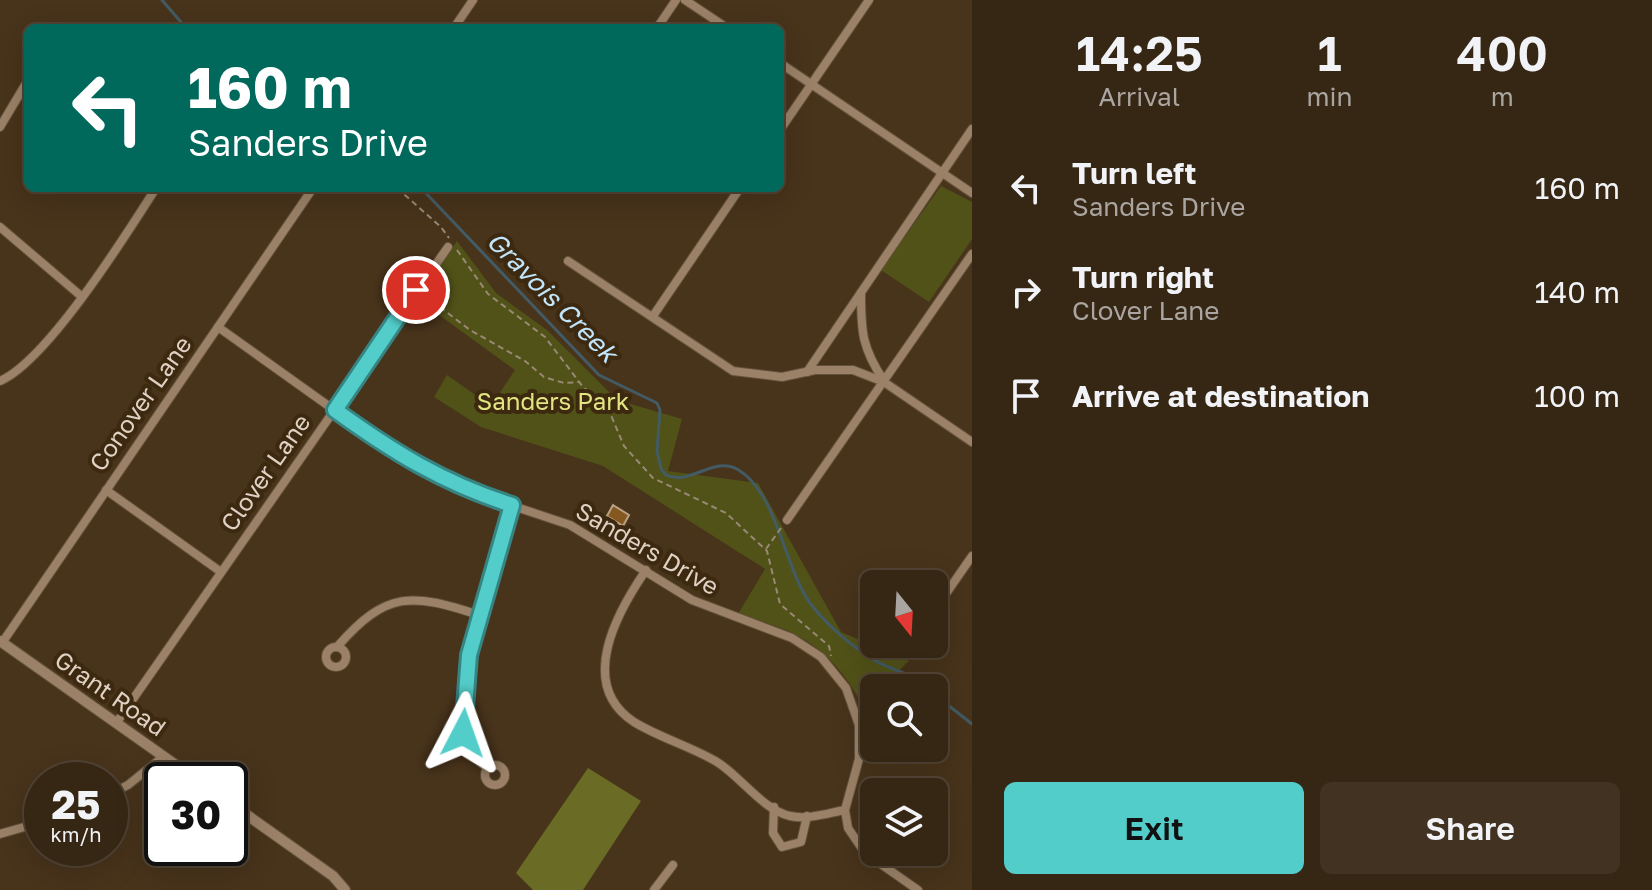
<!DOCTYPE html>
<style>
:root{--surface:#362614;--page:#413222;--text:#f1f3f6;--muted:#aaa5a0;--line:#504334;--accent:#53cdca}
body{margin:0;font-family:"Golos Text",sans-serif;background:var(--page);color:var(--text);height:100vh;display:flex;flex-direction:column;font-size:30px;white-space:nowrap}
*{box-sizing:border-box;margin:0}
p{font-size:26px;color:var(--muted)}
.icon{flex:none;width:44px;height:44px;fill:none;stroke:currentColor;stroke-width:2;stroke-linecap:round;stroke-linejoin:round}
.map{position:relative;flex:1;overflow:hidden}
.sheet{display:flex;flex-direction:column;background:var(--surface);width:680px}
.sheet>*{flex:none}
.guide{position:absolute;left:24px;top:24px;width:760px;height:168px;border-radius:12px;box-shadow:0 8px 32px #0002,0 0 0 2px var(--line);background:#00695c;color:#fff;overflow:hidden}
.needle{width:52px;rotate:162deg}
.tools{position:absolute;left:860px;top:570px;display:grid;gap:16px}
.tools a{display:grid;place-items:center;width:88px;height:88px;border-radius:12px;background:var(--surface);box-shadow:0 8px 32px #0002,0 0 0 2px var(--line);font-size:40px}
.speed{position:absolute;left:24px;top:762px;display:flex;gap:16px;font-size:40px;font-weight:700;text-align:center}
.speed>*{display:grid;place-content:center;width:104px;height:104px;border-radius:50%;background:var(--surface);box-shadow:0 8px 32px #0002,0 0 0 2px var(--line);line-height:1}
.speed small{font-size:20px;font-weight:400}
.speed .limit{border:4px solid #111;border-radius:12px;background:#fff;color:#111}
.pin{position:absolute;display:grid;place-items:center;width:68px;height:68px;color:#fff;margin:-34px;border:4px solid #fff;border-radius:50%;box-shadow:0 2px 8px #0007}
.me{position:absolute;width:88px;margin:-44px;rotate:4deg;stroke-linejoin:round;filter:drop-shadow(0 0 6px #0008)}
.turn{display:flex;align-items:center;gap:28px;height:168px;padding:0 32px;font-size:36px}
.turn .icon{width:104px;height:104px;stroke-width:2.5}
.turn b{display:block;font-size:56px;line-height:68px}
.eta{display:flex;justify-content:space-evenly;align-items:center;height:136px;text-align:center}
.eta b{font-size:48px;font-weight:600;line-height:56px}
.action{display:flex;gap:16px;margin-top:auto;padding:16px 32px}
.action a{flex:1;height:92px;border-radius:12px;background:var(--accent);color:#111;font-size:32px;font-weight:600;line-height:92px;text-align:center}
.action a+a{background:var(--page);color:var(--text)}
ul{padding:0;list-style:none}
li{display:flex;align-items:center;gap:24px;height:104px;padding:0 32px}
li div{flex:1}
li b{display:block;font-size:30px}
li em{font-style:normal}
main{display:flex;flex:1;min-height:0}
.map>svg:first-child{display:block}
.green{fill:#515218}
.forest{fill:#6a6c25}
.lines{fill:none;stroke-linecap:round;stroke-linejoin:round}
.stream{stroke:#435b64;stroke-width:3}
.building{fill:#84581f;stroke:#baa185;stroke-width:2}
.minor-casing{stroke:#63513c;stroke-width:10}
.tertiary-casing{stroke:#63513c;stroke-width:12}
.path{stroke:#998875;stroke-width:2;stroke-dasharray:6 4;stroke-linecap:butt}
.minor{stroke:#9a8167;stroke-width:8}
.tertiary{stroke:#9a8167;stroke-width:10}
.route-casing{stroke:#368583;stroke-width:20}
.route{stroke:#53cdca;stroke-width:14}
.labels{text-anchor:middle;stroke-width:8;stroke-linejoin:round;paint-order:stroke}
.park-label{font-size:24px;fill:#e1e582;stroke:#3d2910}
.street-label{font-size:24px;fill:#dfd2c4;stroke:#3d2910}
.water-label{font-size:26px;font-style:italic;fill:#c1e5fb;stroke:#3d2910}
</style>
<main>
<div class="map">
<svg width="972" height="890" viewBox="0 0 972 890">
<rect width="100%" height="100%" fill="#48331b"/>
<g class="green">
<polygon points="941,186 972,202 972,239 929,302 881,270"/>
<path d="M457 241 496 293 547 330 617 400 682 419 668 471 758 483 841 632 909 661 885 684 858 697C827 644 795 630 738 614L765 569 603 466 481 427 434 397 447 375 491 406 515 370 417 299Z"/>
</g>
<polygon class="forest" points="588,768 641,801 583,890 533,890 516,873"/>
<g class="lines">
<g class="stream">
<polyline points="162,0 186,28"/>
<path d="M421 188 599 375 657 403 660 410 657 451 661 469 666 475C690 486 714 456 737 469 779 493 784 572 813 607 829 627 853 647 874 660 892 671 912 672 928 688"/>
<polyline points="934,694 972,724"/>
</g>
</g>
<polygon class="building" points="613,505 629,515 623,526 607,516"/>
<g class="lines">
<g class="minor-casing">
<g id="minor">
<polyline points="685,0 727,28"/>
<polyline points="454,28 473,0"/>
<polyline points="657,28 676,0"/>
<polyline points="780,63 972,193"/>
<polyline points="0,127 28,80"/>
<polyline points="780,130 869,0"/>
<polyline points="0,227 81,296"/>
<polyline points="568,261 733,371 782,377 815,370 853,370 884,382 972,442"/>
<path d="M861 293C861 332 862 348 884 381"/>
<polyline points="653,316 740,188"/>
<polyline points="218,327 400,457 480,495 570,525 692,600 792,638 821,657 846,688 859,725 859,759 845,810 848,828 865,853 918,890"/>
<polyline points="807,372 972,129"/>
<path d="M0 381C47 361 126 235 156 188"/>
<polyline points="106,490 221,572"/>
<polyline points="787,520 972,254"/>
<path d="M646 570C618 611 576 684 634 722 660 738 690 746 717 762 740 776 763 810 790 816 808 820 828 813 845 810"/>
<polyline points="934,611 972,556"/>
<polyline points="2,643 313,188"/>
<path d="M337 647C387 590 411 593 479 615"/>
<circle cx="336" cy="657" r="10"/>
<polyline points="906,653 912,644"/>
<polyline points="117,722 448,247"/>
<circle cx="495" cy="775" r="10"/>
<polyline points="488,768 474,758 463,733 469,655 512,505"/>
<polyline points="110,794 128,785 164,756"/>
<polyline points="774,807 773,833 782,847 801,842 807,816"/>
<polyline points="0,834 42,822"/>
<polyline points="654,890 673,865"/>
</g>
</g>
<g class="tertiary-casing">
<g id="tertiary">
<polyline points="0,641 197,780"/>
<polyline points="230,803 333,876 345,890"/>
</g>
</g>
<g class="path">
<polyline points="397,188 441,227 449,238"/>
<polyline points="457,250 488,294 545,337 583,387 607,406 624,446 653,478 726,513 767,551 780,604 829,646 831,656"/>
<polyline points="424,295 470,330 525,361 544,377 564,383 579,382"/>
<polyline points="766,549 781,528"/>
</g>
<use href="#minor" class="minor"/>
<use href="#tertiary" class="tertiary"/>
</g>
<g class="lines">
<g class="route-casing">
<path id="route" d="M416 290 335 410C393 452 443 483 512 505L469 655 463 733"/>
</g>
<use href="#route" class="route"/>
</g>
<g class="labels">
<g class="park-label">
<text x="553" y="410">Sanders Park</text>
</g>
<g class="street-label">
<text transform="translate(141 404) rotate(-55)" y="8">Conover Lane</text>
<text transform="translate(266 473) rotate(-55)" y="8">Clover Lane</text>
<text transform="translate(647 549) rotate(30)" y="8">Sanders Drive</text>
<text transform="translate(110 694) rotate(35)" y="8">Grant Road</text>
</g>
<g class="water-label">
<text transform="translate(552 297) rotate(45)" y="9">Gravois Creek</text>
</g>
</g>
</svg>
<div class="tools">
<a><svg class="needle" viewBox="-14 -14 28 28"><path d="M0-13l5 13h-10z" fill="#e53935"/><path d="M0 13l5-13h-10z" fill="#aaa5a0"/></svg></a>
<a><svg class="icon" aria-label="search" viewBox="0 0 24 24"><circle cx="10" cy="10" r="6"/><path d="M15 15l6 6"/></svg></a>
<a><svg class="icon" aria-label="layers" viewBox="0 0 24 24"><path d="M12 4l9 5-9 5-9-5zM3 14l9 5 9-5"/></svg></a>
</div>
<div class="speed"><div>25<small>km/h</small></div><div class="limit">30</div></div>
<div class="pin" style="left:416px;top:290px;background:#d93025"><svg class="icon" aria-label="arrive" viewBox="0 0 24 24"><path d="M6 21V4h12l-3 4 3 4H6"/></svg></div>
<svg class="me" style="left:463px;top:733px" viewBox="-20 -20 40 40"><path d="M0-17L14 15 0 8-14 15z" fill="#53cdca" stroke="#fff" stroke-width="4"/></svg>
<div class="guide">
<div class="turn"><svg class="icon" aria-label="left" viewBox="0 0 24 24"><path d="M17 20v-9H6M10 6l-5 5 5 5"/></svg><div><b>160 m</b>Sanders Drive</div></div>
</div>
</div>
<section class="sheet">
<div class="eta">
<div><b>14:25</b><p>Arrival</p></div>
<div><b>1</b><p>min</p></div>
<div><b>400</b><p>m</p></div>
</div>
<ul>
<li><svg class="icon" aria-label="left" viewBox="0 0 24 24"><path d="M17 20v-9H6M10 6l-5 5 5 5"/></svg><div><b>Turn left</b><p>Sanders Drive</p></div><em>160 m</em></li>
<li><svg class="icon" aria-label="right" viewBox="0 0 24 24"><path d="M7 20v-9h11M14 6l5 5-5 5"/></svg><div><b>Turn right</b><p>Clover Lane</p></div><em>140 m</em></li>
<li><svg class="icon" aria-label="arrive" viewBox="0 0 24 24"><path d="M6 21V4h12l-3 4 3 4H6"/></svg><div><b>Arrive at destination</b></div><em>100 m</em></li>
</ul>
<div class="action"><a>Exit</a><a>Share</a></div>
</section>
</main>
